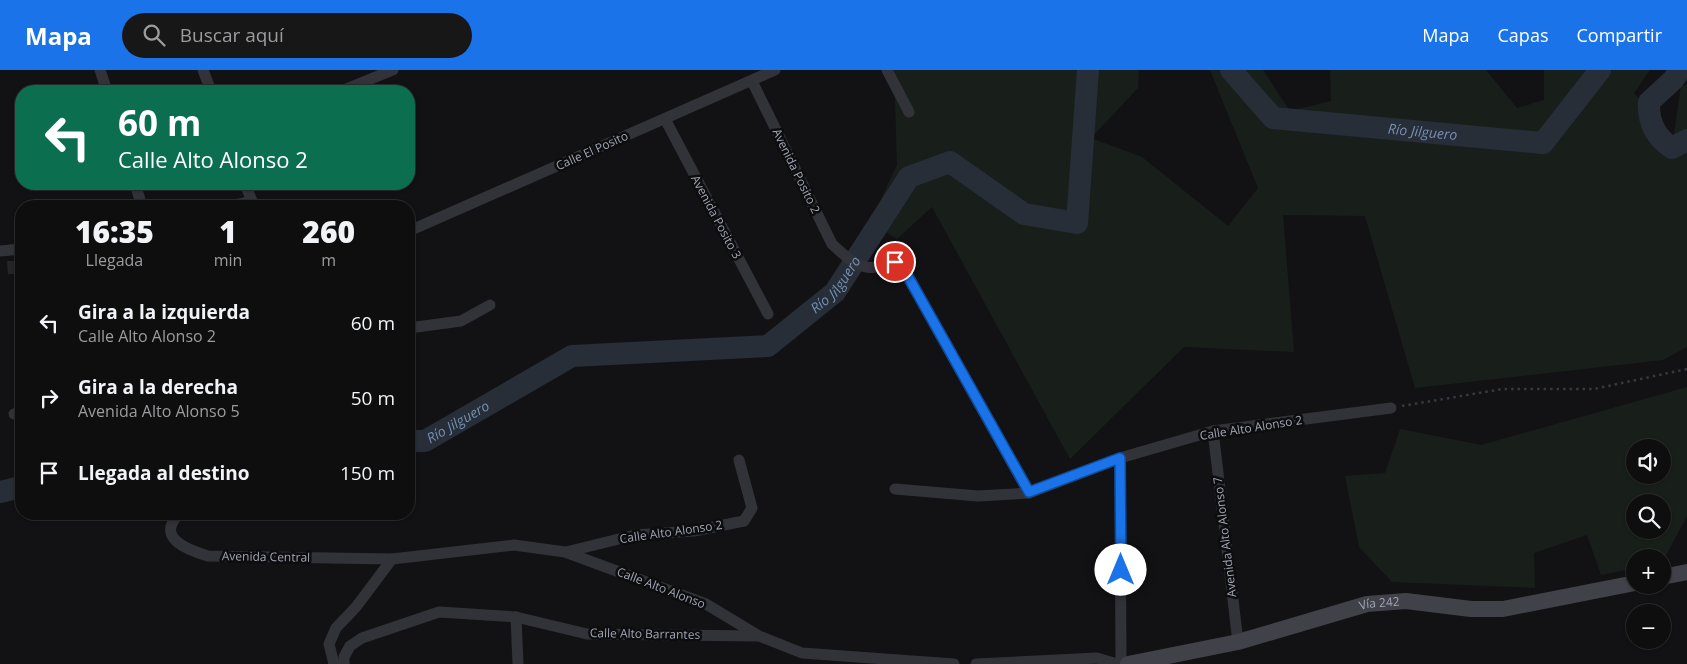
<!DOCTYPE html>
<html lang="es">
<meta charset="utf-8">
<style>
:root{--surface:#0e0e0f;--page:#171718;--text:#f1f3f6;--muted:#9b9c9e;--line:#2e2e2f;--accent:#1a73e8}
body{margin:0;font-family:"Open Sans",sans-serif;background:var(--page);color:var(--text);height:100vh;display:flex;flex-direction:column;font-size:19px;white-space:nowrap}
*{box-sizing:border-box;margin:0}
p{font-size:16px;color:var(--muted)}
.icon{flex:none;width:28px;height:28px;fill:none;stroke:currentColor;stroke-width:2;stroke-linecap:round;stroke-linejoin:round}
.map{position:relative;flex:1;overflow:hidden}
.side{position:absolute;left:15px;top:130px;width:400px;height:320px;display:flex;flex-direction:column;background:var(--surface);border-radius:20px;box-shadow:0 1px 4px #0004,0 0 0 1px var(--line)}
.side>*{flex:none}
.top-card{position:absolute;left:15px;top:15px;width:400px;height:105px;border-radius:20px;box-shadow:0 1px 4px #0004,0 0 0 1px var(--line);background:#0b6e4f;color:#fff;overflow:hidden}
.buttons{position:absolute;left:1626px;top:369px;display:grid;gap:10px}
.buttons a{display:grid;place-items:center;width:45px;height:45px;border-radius:50%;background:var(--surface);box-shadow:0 1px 4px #0004,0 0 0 1px var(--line);font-size:25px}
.pin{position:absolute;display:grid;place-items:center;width:42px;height:42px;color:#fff;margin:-21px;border:2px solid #fff;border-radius:50%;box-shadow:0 1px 5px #0007}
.me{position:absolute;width:55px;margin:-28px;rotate:0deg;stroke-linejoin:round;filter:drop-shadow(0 0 4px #0008)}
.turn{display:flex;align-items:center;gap:18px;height:105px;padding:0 20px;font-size:22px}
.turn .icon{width:65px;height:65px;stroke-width:2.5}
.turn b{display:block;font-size:35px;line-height:42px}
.eta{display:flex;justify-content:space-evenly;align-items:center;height:85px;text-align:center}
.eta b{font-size:30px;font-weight:800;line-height:35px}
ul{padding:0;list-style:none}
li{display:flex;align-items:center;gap:15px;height:75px;padding:0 20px}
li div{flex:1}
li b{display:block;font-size:19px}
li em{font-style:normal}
header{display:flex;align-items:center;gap:30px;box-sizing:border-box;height:70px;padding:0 25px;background:var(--accent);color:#fff}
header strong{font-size:24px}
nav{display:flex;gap:28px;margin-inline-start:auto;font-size:18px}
.search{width:350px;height:45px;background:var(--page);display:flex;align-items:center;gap:12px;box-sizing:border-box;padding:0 18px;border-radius:28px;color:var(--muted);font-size:19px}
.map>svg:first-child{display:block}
.green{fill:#181f1a;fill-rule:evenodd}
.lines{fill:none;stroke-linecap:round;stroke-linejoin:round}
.river{stroke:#272e38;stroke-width:22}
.building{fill:#252528}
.path{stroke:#383940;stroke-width:2.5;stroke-dasharray:2.5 4;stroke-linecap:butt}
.minor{stroke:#323339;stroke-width:11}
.secondary{stroke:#404149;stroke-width:16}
.route-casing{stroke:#114b97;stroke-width:12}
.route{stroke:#1a73e8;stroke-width:9}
.labels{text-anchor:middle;stroke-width:5;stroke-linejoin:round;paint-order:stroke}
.street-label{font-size:12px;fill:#a2a5b5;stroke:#0d0d0e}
.water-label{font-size:14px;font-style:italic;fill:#758fb4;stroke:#0d0d0e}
</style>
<header>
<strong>Mapa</strong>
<div class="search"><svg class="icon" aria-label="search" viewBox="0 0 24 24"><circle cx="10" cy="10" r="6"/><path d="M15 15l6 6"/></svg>Buscar aquí</div>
<nav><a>Mapa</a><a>Capas</a><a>Compartir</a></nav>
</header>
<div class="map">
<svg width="1687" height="594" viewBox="0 0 1687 594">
<rect width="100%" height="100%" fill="#121214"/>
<g class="green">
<polygon points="894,0 1139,0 1138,18 1091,68 1142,87 1228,156 1258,118 1210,0 1263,0 1290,41 1331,31 1330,0 1486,0 1517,38 1544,30 1544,0 1650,0 1634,23 1673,71 1681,15 1687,15 1687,277 1663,290 1415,318 1365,146 1283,145 1294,282 1184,277 1070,389 932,137 897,169 870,152 897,95"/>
<path d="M1687 317V446L1663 491 1662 488H1635V498L1601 505 1587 465 1534 483 1535 518 1392 512 1359 477 1345 406 1385 403 1400 359 1481 375ZM1635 378H1662V405H1635ZM1635 432H1662V460H1635Z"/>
</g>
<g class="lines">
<g class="river">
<path id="s1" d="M1231 0 1273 48 1543 73 1600 0"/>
<path d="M1680 0 1673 10 1649 32C1648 52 1655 67 1672 78L1687 70"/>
<path id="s2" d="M409 371H425L572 286 768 276 835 222 909 107 950 92 1024 144 1077 153 1088 0"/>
<polyline points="0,422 21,417"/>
</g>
</g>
<polygon class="building" points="7,191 17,191 17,204 8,204"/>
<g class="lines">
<polyline class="path" points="1402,336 1503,319 1594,319 1687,299"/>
<g class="minor">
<polyline points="100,0 107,21"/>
<polyline points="203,0 211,21"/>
<polyline points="887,0 909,42"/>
<path d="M752 11 832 174C844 185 859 201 877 197 887 195 891 191 901 194L1029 423"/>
<polyline points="341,21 393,0"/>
<polyline points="665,49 768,244"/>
<polyline points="135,114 142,136"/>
<polyline points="245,114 254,136"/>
<polyline points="230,136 252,131"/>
<polyline points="409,161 775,0"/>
<polyline points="0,181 21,179"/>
<polyline points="409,258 461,251 490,235"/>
<polyline points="14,344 21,342"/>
<polyline points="1213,361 1238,572"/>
<polyline points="1120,388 1121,594"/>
<polyline points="895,419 978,426 1029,423 1120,388 1213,361 1391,338"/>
<path d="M179 444C155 468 188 480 208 486L392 489 514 475 565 482 706 534 759 566 802 583 954 594"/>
<polyline points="566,482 635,465 694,461 744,451 752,438 739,390"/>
<polyline points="516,547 518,594"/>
<polyline points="334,594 329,574 336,558 356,537 392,489"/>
<polyline points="344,594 344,587 350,576 362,568 439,542 516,547 587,564 757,566"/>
<polyline points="976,594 1097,588 1117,594"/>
</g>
<g class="secondary">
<polyline points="1662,507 1687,502"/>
<path id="s3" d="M1128 594 1238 572 1367 534 1406 531 1471 539H1503L1635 513"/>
</g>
</g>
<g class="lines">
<g class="route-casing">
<polyline id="route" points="895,192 901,194 1029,422 1120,388 1121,500"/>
</g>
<use href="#route" class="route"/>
</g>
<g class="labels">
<g class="street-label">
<text transform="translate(592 81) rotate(-24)" y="4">Calle El Posito</text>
<text transform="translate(796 101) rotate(64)" y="4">Avenida Posito 2</text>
<text transform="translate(716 147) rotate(62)" y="4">Avenida Posito 3</text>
<text transform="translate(1251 358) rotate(-9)" y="4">Calle Alto Alonso 2</text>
<text transform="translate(671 462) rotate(-8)" y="4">Calle Alto Alonso 2</text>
<text transform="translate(1225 467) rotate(-97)" y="4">Avenida Alto Alonso 7</text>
<text transform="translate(266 487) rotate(1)" y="4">Avenida Central</text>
<text transform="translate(661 518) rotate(21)" y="4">Calle Alto Alonso</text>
<text dy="4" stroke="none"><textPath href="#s3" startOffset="259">Vía 242</textPath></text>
<text transform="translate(645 564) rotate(1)" y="4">Calle Alto Barrantes</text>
</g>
<g class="water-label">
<text dy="5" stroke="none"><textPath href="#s1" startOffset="214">Río Jilguero</textPath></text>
<text dy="5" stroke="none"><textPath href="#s2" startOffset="474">Río Jilguero</textPath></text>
<text dy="5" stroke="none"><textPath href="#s2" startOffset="54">Río Jilguero</textPath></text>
</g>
</g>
</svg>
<div class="buttons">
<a><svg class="icon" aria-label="sound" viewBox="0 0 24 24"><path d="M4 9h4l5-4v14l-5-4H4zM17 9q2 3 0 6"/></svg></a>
<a><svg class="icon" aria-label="search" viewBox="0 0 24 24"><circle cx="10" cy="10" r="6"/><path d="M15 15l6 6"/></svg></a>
<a>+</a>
<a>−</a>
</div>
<div class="pin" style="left:895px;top:192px;background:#d93025"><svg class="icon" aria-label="arrive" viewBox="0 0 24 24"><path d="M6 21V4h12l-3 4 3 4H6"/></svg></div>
<svg class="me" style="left:1121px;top:500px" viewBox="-20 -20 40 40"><circle r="19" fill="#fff"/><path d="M0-13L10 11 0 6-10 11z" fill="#1a73e8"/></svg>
<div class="top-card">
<div class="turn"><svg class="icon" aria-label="left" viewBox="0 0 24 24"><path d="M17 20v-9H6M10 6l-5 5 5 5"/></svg><div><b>60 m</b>Calle Alto Alonso 2</div></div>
</div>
<section class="side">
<div class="eta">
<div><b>16:35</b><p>Llegada</p></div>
<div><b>1</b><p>min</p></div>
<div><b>260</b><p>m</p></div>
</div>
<ul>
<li><svg class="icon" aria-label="left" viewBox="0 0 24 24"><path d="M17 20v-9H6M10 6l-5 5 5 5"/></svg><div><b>Gira a la izquierda</b><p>Calle Alto Alonso 2</p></div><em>60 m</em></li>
<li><svg class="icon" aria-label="right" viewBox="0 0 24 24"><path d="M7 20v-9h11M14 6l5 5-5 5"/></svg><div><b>Gira a la derecha</b><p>Avenida Alto Alonso 5</p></div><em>50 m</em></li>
<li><svg class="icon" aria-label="arrive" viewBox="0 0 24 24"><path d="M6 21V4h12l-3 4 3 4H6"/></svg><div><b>Llegada al destino</b></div><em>150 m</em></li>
</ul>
</section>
</div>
